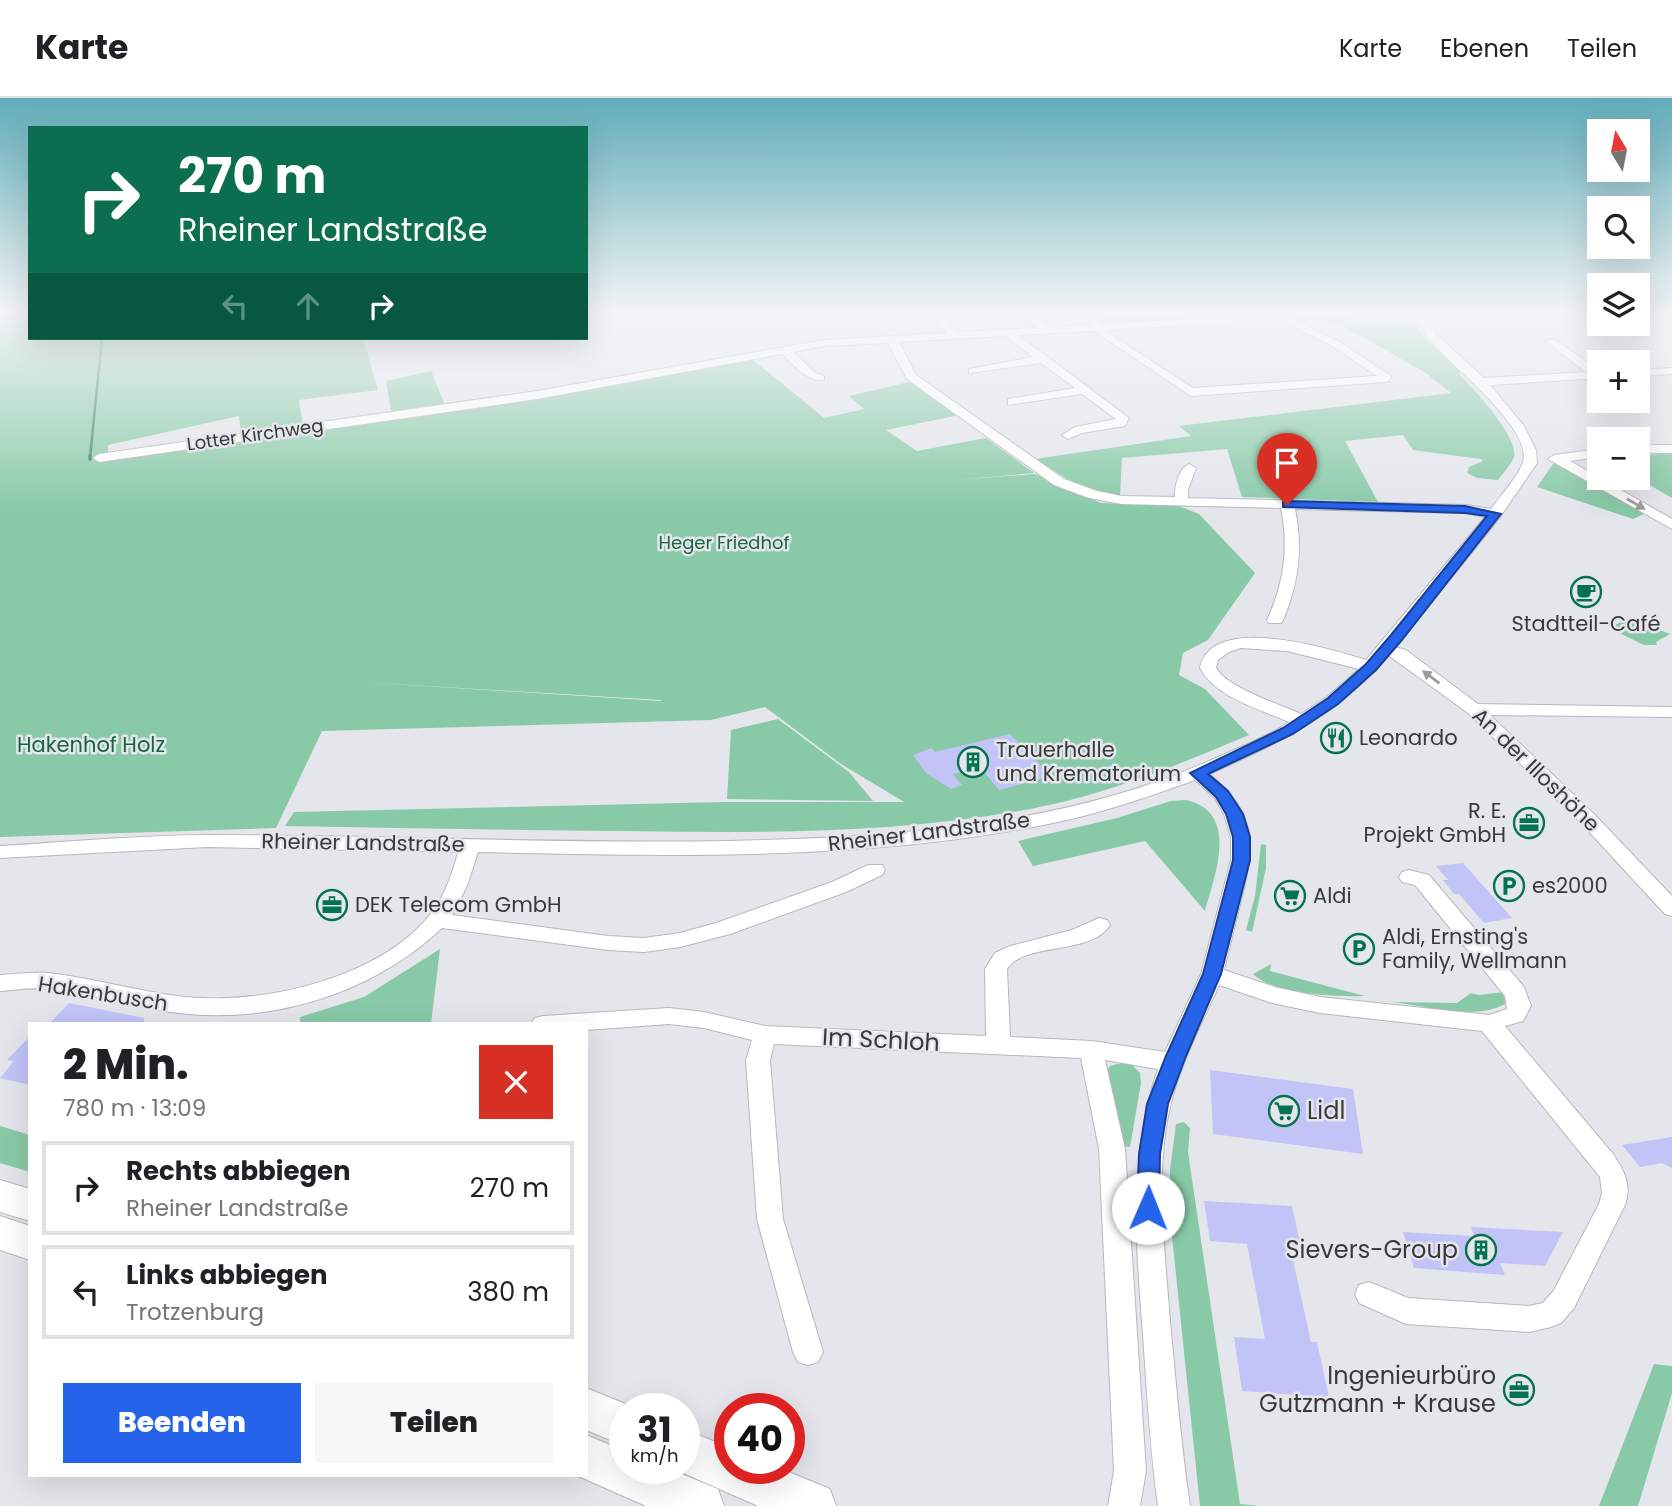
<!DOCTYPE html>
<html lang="de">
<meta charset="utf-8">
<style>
:root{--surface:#fff;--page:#f6f6f6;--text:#202124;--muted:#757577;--line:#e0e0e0;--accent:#2563eb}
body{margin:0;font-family:Poppins,sans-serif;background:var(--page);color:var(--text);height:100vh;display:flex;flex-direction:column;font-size:26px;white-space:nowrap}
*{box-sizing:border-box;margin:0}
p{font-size:23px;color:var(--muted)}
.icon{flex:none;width:38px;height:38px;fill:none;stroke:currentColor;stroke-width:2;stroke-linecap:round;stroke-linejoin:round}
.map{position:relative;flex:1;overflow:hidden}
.details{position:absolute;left:28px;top:924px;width:560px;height:455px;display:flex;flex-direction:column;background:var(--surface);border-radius:0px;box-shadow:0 7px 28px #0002}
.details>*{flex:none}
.banner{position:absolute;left:28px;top:28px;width:560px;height:214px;border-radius:0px;box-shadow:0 7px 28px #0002;background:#0b6e4f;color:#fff;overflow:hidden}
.needle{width:46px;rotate:350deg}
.tools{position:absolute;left:1587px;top:21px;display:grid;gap:14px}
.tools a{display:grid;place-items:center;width:63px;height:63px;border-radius:0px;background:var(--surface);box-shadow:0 7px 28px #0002;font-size:35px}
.speed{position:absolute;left:609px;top:1295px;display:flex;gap:14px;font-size:35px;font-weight:700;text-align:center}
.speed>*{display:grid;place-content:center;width:91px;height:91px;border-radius:50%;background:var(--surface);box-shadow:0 7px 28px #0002;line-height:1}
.speed small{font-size:18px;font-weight:400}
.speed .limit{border:10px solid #d22;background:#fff;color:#111}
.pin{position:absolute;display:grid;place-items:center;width:60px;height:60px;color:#fff;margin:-72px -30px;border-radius:50% 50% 50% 0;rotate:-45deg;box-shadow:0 0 7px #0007}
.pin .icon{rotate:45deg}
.me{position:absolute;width:77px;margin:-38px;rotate:1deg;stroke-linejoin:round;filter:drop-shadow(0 0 5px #0008)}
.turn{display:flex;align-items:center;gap:24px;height:147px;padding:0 35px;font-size:32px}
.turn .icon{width:91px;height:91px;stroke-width:2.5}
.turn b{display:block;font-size:49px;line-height:60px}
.lanes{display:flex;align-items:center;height:66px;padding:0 35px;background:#0003;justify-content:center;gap:35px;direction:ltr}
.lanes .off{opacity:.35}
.round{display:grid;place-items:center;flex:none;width:74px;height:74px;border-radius:0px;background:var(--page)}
.head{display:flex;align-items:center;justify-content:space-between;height:119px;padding:0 35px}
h1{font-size:42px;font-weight:800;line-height:52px}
.primary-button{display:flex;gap:14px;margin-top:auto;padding:14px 35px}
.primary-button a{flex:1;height:80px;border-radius:0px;background:var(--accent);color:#fff;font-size:28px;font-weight:800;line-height:80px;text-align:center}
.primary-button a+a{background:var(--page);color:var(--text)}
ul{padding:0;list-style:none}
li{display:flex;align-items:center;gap:21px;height:94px;margin:0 14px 10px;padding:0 21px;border:4px solid var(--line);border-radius:0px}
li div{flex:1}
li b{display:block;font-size:26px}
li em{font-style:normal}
header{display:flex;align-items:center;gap:42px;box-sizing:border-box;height:98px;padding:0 35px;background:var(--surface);border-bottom:2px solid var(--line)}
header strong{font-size:33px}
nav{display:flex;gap:38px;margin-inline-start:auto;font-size:24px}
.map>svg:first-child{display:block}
.green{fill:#88caa8;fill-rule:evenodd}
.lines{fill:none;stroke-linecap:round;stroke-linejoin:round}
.stream-far1{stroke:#368262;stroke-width:2.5}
.stream{stroke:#368262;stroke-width:3.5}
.building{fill:#c2c3f7}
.minor-casing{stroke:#b7b7bd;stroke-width:2}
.highway-casing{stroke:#b7b7bd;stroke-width:2}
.minor{fill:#fff;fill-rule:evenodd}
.highway{fill:#fff;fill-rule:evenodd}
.oneway{fill:#9c9c9d}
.route{fill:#2563eb;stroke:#184099;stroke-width:2}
.labels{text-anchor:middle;stroke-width:5;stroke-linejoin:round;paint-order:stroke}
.far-street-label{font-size:18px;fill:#39393b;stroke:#e5e6ec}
.far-park-label{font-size:18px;fill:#176545;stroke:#e5e6ec}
.poi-label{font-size:21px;fill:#39393b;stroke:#e5e6ec;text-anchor:start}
.park-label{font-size:21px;fill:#176545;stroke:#e5e6ec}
.street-label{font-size:21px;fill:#39393b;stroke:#e5e6ec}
.near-street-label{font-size:24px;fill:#39393b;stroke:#e5e6ec}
.near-poi-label{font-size:24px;fill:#39393b;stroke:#e5e6ec;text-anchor:end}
</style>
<header>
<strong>Karte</strong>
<nav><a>Karte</a><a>Ebenen</a><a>Teilen</a></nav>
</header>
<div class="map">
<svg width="1672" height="1408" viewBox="0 0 1672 1408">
<rect width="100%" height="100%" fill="#e5e6ec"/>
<g class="green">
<path d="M0 215H30V240H363L378 292 299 302 303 327 241 336 239 318 108 347V361L752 261 905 386 824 320 864 311 849 298 913 283 960 317 886 332 917 353 986 340 1034 375 956 382 1035 376 1101 405 1176 407 1199 416 1255 475 1208 542 1183 555 1179 577 1205 591 1249 637C1184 664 1119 692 1049 707 909 737 766 735 623 733 510 732 398 730 285 728L294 714 724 704H904L841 666 765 609 711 622 322 633 276 730 0 739ZM360 584 661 602V603Z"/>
<path d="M1112 216 1319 217 1417 228 1428 244 1462 272 1459 276C1472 289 1519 339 1514 359 1511 367 1503 375 1498 382L1477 380 1467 375 1469 369 1483 363 1481 361 1413 352 1403 337 1345 343 1378 404 1242 399 1227 351 1122 360 1120 398 1082 390 1035 361 1191 338 1179 328 1451 295 1426 275 1339 226 1322 221 1296 222 1280 217 1103 226V218Z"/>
<polygon points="431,273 445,307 395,314 391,312 386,283"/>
<polygon points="1672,355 1672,400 1638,380 1638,358"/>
<polygon points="1553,366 1562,366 1646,415 1633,421 1537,389"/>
<polygon points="1629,520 1630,520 1670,536 1656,544 1657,547 1644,547 1609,530"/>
<polygon points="778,621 849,674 873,703 727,701 731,632"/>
<path d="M1186 702C1240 714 1215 777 1205 813L1145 743 1033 768 1018 743 1117 720 1171 703Z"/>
<polygon points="1261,746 1266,747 1266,770 1252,834 1246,832 1255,798"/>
<polygon points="440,851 431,926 300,926 300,919 364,899"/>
<path d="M1271 866 1270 873 1365 898C1337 899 1273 896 1253 876Z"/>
<path d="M1504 894 1505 906C1474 923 1428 908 1393 904L1457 905 1471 895 1479 897Z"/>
<polygon points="1121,965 1132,967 1140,975 1141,985 1130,1049 1121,1048 1103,977 1110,968"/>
<polygon points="1184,1024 1190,1030 1188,1054 1240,1406 1260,1408 1200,1408 1170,1119 1170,1072 1176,1026"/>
<polygon points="0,1028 30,1037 30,1074 0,1065"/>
<polygon points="1654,1266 1672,1268 1672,1295 1638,1408 1599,1408"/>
</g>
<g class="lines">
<polyline class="stream-far1" points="90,360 102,240"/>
<polyline class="stream" points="90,361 90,358"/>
</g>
<g class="building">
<polygon points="1010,636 1051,678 999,692 980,669 953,676 962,687 951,691 926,675 913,657 932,650 935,654"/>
<polygon points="1463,765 1512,820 1484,825 1459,796 1454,796 1443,782 1448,782 1436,768"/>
<polygon points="69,905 144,920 144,926 49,926"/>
<polygon points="30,938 30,987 0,980 14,963 7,962"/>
<polygon points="1210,972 1353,991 1363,1056 1213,1036"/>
<polygon points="1672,1039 1672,1070 1662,1065 1640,1069 1622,1047"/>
<polygon points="1204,1103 1292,1108 1301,1149 1290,1148 1311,1244 1317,1244 1329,1299 1242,1293 1234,1239 1265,1241 1247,1146 1210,1143"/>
<polygon points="1471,1129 1563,1134 1545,1168 1500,1165 1505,1177 1414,1170 1403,1134 1474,1138"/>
</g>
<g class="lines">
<g class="minor-casing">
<g id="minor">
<path d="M937 215 943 216 957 234 1037 230 1022 215H1034L1049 229 1090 227 1089 215H1099L1100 226 1282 216 1340 244 1391 278 1389 283 1385 284 1191 298 1094 233 1018 237 1129 320 1125 328 1082 335 1068 341 1062 337 1075 329 1116 321 1082 296 1008 307V301L1075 290 1041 265 969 275V271L1033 259 1005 238 899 244 916 277 1064 381 1097 393 1122 398 1175 399C1174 389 1179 370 1189 366L1196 370 1188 392V400L1466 407 1491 411C1501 397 1515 382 1522 367 1538 333 1447 265 1428 240 1425 236 1424 231 1422 226L1342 215 1423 220 1426 215H1436L1431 223 1437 237 1484 280 1586 274 1545 243 1554 241 1600 273V280L1490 287 1524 328 1536 352 1537 365 1500 419 1395 549 1406 552 1478 606 1672 609V619L1490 617 1594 716 1672 798V818L1665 816 1580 724 1468 615 1388 557C1340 617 1279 644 1210 676 1255 717 1256 741 1242 798 1236 823 1230 847 1224 872L1275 889 1320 899 1489 917 1507 911 1505 898 1415 787 1402 784 1399 779 1402 774 1409 772 1429 777 1524 889 1531 908 1523 923 1505 928 1613 1056C1624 1072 1632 1087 1625 1107L1574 1210 1561 1225 1551 1229 1529 1234 1406 1226 1359 1205 1355 1196 1359 1187 1369 1184 1408 1200 1529 1208 1543 1205 1554 1192 1599 1106 1602 1095 1600 1079 1482 933 1320 915 1272 905 1219 887C1202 925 1181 964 1171 1005 1154 1070 1165 1156 1170 1223 1176 1285 1181 1347 1190 1408H1158C1150 1351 1147 1294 1143 1237 1136 1147 1128 1058 1158 971L1105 962 1125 1051 1146 1373 1140 1408H1108L1114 1373 1099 1051 1081 960 774 946 770 962 783 1121 823 1254 818 1264 808 1267 798 1264 793 1254 757 1121 746 962 752 942 704 930 669 926 586 932V926H531L535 920 543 918 669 910 704 914 765 928 986 938 985 871 995 855 1010 848 1072 832 1099 820 1107 822 1110 827C1091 858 1025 843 1007 871L1010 939 1092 943 1165 954 1201 876 1231 762V739L1224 716 1215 700 1195 682C1150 698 1105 714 1058 724 868 764 671 758 478 754L467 788 452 817 608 838 644 840 680 835 716 825 832 784 868 767H882L885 772 882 777 846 794 730 836 680 849 644 854 608 852 442 830C368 899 264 929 164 913 125 907 87 895 48 891 32 889 16 892 0 893V877C16 876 32 874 48 875 94 880 139 894 185 899 264 907 383 880 433 813 445 796 453 774 458 754L207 749 0 760V748C70 744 140 737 210 737 384 737 556 746 729 743 894 739 1066 729 1218 659 1242 648 1268 639 1289 624 1260 611 1216 600 1200 570 1211 514 1331 551 1366 562L1485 419 1466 415 1295 411C1303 450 1299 485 1283 522L1281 525H1269L1267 522C1284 485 1289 450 1281 410L1122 406 1089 400 1054 387 907 281 888 245 824 248 793 254 816 275 824 278V282C807 284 794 267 782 256L537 301 99 364 93 360 99 356 537 293 824 242 947 235 934 218ZM1280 222 1332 248 1377 278 1193 290 1104 232ZM1241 550 1287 553 1359 571 1327 599 1301 616C1279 606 1228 590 1216 570L1218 562 1229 554Z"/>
<polygon points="1672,270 1672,276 1638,278 1638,272"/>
<rect x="1638" y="347" width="34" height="8"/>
<polygon points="1600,351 1600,359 1570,363 1672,421 1672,431 1548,361 1554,357"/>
</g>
</g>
<g class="highway-casing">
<g id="highway">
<polygon points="0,1082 30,1091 30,1123 0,1114"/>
<polygon points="0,1118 30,1128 30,1162 0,1152"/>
<polygon points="586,1290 638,1311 625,1311 625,1348 586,1332"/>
<polygon points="684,1331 730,1350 730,1370 779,1370 830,1391 836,1408 758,1408 672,1370 684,1370"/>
<polygon points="586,1337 625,1353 625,1370 667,1370 718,1391 724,1408 646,1408 576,1377 586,1377"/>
</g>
</g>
<use href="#minor" class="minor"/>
<use href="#highway" class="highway"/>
</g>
<defs><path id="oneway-solid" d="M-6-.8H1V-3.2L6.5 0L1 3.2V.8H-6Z" transform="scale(1.75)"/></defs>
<g class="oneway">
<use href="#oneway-solid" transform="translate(1636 406) rotate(30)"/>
<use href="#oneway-solid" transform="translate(1431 579) rotate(-143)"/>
</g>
<linearGradient id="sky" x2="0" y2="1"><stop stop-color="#60acb9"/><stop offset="0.52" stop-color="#f3f4f6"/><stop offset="1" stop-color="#f3f4f6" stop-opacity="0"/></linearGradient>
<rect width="1672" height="413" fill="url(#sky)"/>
<polygon class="route" points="1287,403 1465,408 1501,416 1401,543 1376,572 1338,606 1293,636 1208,676 1228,693 1243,716 1250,739 1250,762 1221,876 1186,958 1168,1006 1160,1056 1159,1110 1156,1117 1148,1120 1141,1117 1137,1110 1139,1056 1147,1006 1166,958 1203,876 1233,762 1233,739 1226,716 1216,699 1190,675 1283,630 1328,600 1366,566 1391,537 1487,418 1465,415 1283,409 1283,404"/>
<defs>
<g id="cafe-ring" transform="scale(1.575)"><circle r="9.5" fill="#e5e6ec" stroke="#03734d" stroke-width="1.5"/><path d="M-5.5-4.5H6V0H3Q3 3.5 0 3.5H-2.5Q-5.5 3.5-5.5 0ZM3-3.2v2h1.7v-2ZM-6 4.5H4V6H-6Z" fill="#03734d"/></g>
<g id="restaurant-ring" transform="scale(1.575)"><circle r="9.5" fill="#e5e6ec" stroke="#03734d" stroke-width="1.5"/><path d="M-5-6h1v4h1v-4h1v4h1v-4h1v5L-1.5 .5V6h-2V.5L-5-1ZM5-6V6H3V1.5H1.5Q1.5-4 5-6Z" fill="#03734d"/></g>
<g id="building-ring" transform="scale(1.575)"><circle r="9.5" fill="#e5e6ec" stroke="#03734d" stroke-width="1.5"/><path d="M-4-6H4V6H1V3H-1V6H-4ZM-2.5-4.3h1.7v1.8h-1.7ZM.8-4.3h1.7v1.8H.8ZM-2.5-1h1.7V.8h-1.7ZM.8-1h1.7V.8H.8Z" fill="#03734d"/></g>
<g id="office-ring" transform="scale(1.575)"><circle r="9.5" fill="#e5e6ec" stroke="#03734d" stroke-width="1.5"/><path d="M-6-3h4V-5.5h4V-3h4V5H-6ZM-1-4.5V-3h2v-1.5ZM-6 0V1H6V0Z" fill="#03734d"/></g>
<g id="parking-ring" transform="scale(1.575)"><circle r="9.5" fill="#e5e6ec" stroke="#03734d" stroke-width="1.5"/><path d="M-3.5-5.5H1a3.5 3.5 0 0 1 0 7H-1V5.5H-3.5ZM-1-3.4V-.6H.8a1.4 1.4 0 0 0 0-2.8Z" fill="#03734d"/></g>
<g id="supermarket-ring" transform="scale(1.575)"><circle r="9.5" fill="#e5e6ec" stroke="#03734d" stroke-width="1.5"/><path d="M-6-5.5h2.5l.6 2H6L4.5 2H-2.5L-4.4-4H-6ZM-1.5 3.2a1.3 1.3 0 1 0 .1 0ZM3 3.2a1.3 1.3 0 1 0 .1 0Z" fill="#03734d"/></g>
</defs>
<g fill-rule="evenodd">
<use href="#cafe-ring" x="1586" y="494"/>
<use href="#restaurant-ring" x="1336" y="640"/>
<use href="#building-ring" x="973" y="664"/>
<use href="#office-ring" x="1529" y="725"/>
<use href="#parking-ring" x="1509" y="788"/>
<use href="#supermarket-ring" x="1290" y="798"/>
<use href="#office-ring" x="332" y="807"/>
<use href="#parking-ring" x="1359" y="851"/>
<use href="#supermarket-ring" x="1284" y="1013"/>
<use href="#building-ring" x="1481" y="1152"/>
<use href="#office-ring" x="1519" y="1292"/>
</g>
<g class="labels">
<g class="far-street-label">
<text transform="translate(255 337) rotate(-8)" y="6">Lotter Kirchweg</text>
</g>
<g class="far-park-label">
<text x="724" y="451">Heger Friedhof</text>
</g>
<g class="poi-label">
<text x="1586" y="533" text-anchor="middle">Stadtteil-Café</text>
<text x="1359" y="647">Leonardo</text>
<text x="996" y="659">Trauerhalle<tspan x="996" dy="24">und Krematorium</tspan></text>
<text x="1506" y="720" text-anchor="end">R. E.<tspan x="1506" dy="24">Projekt GmbH</tspan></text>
<text x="1532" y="795">es2000</text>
<text x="1313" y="805">Aldi</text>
<text x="355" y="814">DEK Telecom GmbH</text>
<text x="1382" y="846">Aldi, Ernsting's<tspan x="1382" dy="24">Family, Wellmann</tspan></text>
</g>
<g class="park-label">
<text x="91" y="654">Hakenhof Holz</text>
</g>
<g class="street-label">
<text transform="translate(1536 672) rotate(44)" y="7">An der Illoshöhe</text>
<text transform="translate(929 734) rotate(-7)" y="7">Rheiner Landstraße</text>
<text transform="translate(363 745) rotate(1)" y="7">Rheiner Landstraße</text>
<text transform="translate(103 896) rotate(9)" y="7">Hakenbusch</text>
</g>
<g class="near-street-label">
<text transform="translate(881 942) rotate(3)" y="8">Im Schloh</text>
</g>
<g class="near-poi-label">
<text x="1307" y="1021" text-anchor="start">Lidl</text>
<text x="1458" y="1160">Sievers-Group</text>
<text x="1496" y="1286">Ingenieurbüro<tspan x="1496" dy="28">Gutzmann + Krause</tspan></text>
</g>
</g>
</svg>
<div class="tools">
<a><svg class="needle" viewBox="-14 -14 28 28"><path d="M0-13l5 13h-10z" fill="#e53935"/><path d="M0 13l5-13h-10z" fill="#757577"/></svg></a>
<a><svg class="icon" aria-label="search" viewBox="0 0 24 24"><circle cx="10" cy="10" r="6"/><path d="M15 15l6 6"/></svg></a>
<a><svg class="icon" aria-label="layers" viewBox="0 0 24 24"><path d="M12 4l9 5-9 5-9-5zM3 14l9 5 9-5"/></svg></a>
<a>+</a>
<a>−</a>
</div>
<div class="speed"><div>31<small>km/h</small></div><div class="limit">40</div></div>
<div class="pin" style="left:1287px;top:407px;background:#d93025"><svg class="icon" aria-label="arrive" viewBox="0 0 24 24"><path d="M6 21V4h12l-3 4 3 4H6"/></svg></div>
<svg class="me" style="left:1148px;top:1110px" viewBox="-20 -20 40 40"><circle r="19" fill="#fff"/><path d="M0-13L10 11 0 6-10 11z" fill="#2563eb"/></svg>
<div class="banner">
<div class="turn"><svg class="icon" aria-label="right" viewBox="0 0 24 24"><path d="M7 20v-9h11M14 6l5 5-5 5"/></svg><div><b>270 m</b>Rheiner Landstraße</div></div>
<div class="lanes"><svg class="icon off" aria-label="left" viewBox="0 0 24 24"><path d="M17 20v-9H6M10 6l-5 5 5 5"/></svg><svg class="icon off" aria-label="ahead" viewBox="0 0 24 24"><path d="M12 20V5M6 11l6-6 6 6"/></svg><svg class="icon" aria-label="right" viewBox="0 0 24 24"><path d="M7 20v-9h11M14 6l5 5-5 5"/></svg></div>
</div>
<section class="details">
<div class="head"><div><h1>2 Min.</h1><p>780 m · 13:09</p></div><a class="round" style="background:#d93025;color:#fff"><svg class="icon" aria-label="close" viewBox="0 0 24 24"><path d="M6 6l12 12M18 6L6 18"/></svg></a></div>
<ul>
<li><svg class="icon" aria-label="right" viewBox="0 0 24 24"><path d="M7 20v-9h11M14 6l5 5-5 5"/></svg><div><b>Rechts abbiegen</b><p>Rheiner Landstraße</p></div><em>270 m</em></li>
<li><svg class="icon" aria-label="left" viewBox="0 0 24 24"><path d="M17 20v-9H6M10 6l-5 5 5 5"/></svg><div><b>Links abbiegen</b><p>Trotzenburg</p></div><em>380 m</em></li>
</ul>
<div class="primary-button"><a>Beenden</a><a>Teilen</a></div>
</section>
</div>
